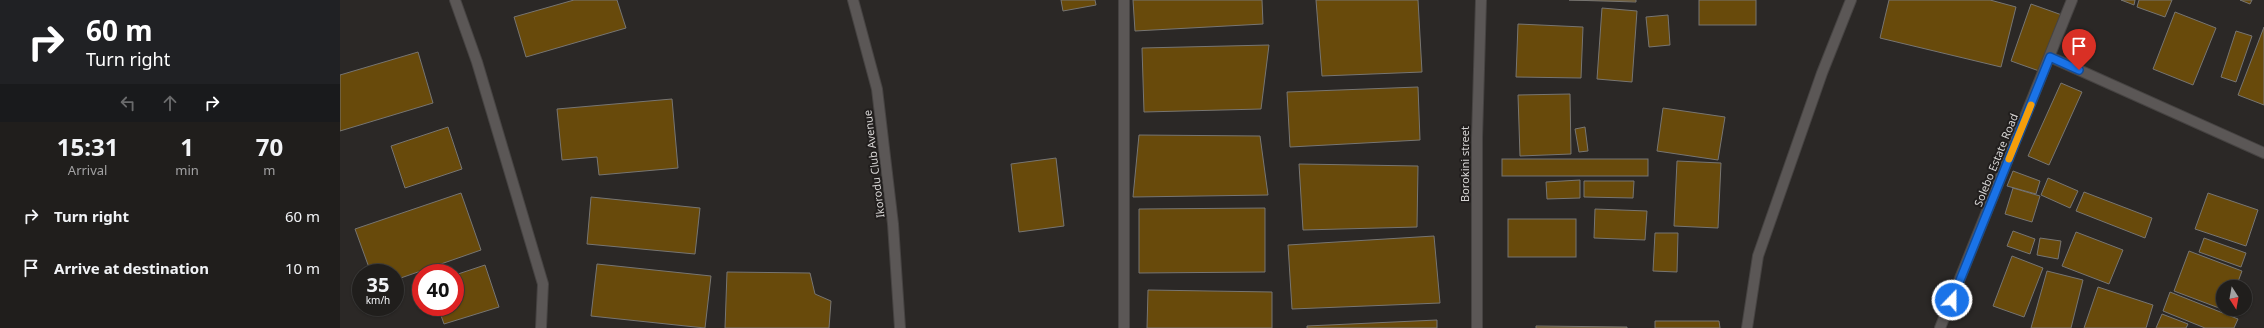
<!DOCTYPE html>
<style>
:root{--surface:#201e1c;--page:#282725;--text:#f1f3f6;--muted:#a2a2a3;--line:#3d3c3b}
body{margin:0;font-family:"Noto Sans",sans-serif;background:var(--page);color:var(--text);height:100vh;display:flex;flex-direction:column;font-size:15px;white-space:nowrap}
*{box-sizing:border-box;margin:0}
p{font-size:13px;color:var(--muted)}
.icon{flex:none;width:22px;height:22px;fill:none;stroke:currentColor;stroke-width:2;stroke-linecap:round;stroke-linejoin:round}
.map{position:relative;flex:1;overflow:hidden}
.details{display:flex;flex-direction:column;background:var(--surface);width:340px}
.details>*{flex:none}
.banner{background:#202124;color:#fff;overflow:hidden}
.needle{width:26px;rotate:169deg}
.controls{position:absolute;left:1876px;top:280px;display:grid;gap:8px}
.controls a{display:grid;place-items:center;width:36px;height:36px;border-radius:50%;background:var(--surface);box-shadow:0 1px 3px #0004,0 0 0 1px var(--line);font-size:20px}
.speed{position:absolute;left:12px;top:264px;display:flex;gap:8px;font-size:20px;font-weight:700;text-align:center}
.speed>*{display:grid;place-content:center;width:52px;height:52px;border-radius:50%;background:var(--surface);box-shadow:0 1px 3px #0004,0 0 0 1px var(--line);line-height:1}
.speed small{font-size:10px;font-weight:400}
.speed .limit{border:6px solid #d22;background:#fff;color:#111}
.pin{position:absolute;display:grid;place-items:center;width:34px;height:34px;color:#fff;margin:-41px -17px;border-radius:50% 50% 50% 0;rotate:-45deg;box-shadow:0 0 4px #0007}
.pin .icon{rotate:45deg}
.me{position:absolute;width:44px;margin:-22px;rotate:22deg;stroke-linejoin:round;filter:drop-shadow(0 0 3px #0008)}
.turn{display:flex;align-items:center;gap:14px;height:84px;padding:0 20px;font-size:18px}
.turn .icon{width:52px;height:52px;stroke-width:2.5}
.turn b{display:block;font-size:28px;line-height:34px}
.lanes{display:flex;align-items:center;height:38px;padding:0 20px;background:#0003;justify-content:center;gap:20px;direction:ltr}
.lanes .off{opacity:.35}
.eta{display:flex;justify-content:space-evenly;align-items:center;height:68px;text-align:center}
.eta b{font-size:24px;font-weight:700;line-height:28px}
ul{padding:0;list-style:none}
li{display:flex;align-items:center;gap:12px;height:52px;padding:0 20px}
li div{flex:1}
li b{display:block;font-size:15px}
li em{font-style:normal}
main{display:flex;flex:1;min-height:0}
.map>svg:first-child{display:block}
.building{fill:#684a0b;stroke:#777572}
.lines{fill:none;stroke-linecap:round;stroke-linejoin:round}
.minor-casing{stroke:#464342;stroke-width:12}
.minor{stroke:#5b5756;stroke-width:10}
.route-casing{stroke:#114b97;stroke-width:10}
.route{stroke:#1a73e8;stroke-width:7}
.slow{stroke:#f59e0b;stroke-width:7}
.labels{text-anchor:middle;stroke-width:4;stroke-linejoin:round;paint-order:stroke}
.street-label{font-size:11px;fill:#d8d6d5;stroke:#211e1d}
</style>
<main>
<section class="details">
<div class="banner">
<div class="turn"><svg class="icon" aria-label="right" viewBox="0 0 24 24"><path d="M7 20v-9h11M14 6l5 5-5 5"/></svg><div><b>60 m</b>Turn right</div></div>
<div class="lanes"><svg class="icon off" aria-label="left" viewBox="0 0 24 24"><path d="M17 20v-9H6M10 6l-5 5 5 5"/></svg><svg class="icon off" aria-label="ahead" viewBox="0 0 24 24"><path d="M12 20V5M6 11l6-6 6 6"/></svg><svg class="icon" aria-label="right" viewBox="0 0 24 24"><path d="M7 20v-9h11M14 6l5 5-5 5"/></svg></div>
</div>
<div class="eta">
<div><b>15:31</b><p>Arrival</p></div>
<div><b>1</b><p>min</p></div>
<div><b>70</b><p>m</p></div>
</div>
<ul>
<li><svg class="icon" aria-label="right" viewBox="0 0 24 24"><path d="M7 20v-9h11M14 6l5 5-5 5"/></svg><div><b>Turn right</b></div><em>60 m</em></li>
<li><svg class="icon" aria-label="arrive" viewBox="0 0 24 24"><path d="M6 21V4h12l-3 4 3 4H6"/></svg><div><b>Arrive at destination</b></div><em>10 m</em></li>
</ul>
</section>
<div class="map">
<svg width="1924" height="328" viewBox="0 0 1924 328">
<rect width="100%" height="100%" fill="#2b2826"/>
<g class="building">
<polygon points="234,0 277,0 286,28 186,57 174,17"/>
<polygon points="721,0 755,0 756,5 723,11"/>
<polygon points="793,0 922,0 923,24 795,31"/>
<polygon points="976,0 1078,0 1082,72 982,76"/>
<polygon points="1229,0 1296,0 1296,2"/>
<rect x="1359" y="0" width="57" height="25"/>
<polygon points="1549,0 1650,0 1676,7 1661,67 1540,38"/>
<polygon points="1781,0 1795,0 1794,5"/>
<polygon points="1799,0 1832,0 1825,17 1797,7"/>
<polygon points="1900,0 1912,0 1910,4"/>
<polygon points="1691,4 1722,15 1702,72 1671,61"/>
<polygon points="1262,8 1297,11 1292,82 1257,79"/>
<polygon points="1835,12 1876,28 1853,85 1813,69"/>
<polygon points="1328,15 1330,45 1309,47 1306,17"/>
<polygon points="1178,24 1243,27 1241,78 1176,77"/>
<polygon points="1924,27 1924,105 1898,95"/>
<polygon points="1896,31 1912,36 1896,82 1881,77"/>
<polygon points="929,45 921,109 804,112 802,48"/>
<polygon points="78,52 93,103 0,131 0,75"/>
<polygon points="1721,83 1742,92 1709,165 1688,156"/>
<polygon points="1078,87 1080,140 950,147 947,92"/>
<polygon points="1230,94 1231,154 1180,156 1178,95"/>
<polygon points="332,99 338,168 259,175 257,157 222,160 217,109"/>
<polygon points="1323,108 1385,117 1378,160 1317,151"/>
<polygon points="108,127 122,169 65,188 51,146"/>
<polygon points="1245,127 1248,151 1239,152 1235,129"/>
<polygon points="799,135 920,136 928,195 793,197"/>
<polygon points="716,158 724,226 679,232 671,164"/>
<rect x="1162" y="159" width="146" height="17"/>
<polygon points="1337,161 1381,163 1378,228 1334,226"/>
<polygon points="959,164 1078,166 1077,227 963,230"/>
<polygon points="1673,171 1700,181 1696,194 1667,186"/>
<polygon points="1708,178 1738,191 1730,208 1701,195"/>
<polygon points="1240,180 1240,198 1207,199 1206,182"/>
<polygon points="1244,181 1294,181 1293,198 1244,197"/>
<polygon points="1673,188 1700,196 1692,222 1665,214"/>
<polygon points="1744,192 1812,218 1805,238 1736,211"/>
<polygon points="121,193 141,250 55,280 55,273 31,273 15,229"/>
<polygon points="1868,193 1918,210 1906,246 1855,229"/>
<polygon points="251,197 360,208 355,254 247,244"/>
<polygon points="925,208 925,272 799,273 799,209"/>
<polygon points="1255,209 1307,211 1305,240 1254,238"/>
<rect x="1168" y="219" width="68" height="38"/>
<polygon points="1673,231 1695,239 1690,254 1667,246"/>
<polygon points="1736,232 1783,250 1769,284 1722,266"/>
<polygon points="1315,233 1338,233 1337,272 1313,271"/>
<polygon points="1094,236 1100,303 952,309 948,245"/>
<polygon points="1700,238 1721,241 1718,259 1697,255"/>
<polygon points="1864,238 1906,253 1901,267 1859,252"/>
<polygon points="1849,251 1902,271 1896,287 1883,287 1883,309 1888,309 1887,311 1834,291"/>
<polygon points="1672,256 1703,268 1684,317 1653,306"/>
<polygon points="257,264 371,276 365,328 251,316"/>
<polygon points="145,265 159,307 104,324 98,307 115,307 115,275"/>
<polygon points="1707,271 1743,280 1731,328 1691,328"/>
<polygon points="387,272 470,273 475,294 491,301 489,328 385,328"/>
<polygon points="1758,287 1813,305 1806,328 1744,328"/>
<polygon points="808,290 932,292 932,328 807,328"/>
<polygon points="1830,292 1898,319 1894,328 1865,328 1823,311"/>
<polygon points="1822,314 1848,324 1846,328 1816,328"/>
<polygon points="1097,320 1097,328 967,328 967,326"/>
<polygon points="1315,321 1379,321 1380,328 1315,328"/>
<polygon points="1196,326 1287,327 1287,328 1196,328"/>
</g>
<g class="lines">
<g class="minor-casing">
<g id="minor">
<polyline points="115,0 137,62 203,284 201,328"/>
<polyline points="513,0 537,89 553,224 560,328"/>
<polyline points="784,0 784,328"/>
<polyline points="1710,57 1924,153"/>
<polyline points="1137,328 1137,138 1141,0"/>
<polyline points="1407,328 1418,256 1482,73 1511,0"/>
<polyline points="1600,328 1732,0"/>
</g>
</g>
<use href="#minor" class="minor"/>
</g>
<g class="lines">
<g class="route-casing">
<polyline id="route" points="1612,300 1710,57 1739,70"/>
</g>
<use href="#route" class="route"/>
<polyline class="slow" points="1669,159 1691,105"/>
</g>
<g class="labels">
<g class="street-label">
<text transform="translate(1656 160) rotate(-68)" y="4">Solebo Estate Road</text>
<text transform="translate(534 164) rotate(-97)" y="4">Ikorodu Club Avenue</text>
<text transform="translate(1125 164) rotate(-90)" y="4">Borokini street</text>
</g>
</g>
</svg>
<div class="controls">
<a><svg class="needle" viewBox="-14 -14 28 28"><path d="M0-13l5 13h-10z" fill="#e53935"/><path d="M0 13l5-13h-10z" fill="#a2a2a3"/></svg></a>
</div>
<div class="speed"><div>35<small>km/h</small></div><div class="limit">40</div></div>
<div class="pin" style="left:1739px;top:70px;background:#d93025"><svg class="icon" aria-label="arrive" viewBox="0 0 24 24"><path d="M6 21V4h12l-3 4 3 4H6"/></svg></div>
<svg class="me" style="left:1612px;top:300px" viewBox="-20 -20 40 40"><circle r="17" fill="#1a73e8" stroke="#fff" stroke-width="3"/><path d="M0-11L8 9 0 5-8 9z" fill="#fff"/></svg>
</div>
</main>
